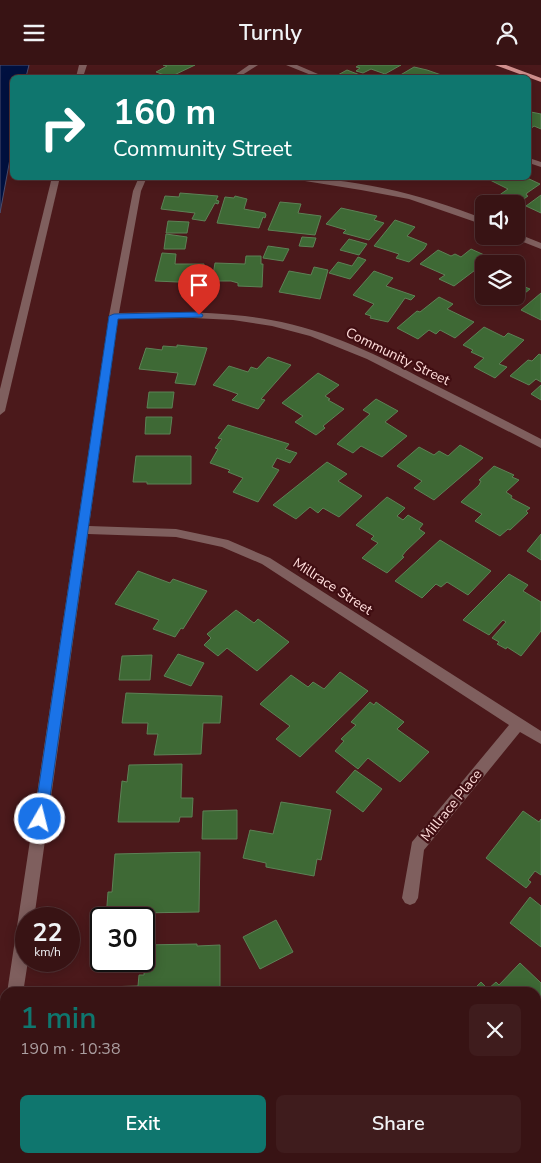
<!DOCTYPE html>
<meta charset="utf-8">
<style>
:root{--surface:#381314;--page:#3f1c1d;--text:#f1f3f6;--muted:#ab9ea0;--line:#523234;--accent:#0f766e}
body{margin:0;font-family:"Nunito Sans",sans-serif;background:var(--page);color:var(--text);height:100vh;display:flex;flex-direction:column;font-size:19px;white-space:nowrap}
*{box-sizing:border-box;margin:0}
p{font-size:16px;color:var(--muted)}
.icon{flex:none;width:28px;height:28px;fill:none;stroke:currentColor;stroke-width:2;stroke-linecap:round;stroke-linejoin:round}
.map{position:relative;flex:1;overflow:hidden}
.drawer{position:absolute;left:0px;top:922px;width:541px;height:176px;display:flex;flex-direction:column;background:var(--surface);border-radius:15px 15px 0 0;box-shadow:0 2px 12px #0003,0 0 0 1px var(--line)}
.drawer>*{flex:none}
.top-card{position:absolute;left:10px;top:10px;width:521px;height:105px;border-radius:8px;box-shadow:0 2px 12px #0003,0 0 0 1px var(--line);background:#0f766e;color:#fff;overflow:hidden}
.fabs{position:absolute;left:475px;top:130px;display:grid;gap:10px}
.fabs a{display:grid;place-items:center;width:50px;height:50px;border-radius:8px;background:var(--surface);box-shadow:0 2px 12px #0003,0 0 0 1px var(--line);font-size:25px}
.speed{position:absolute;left:15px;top:842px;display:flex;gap:10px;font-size:25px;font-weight:700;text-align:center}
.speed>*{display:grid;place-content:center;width:65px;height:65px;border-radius:50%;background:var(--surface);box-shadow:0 2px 12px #0003,0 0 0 1px var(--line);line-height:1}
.speed small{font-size:12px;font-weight:400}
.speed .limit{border:2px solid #111;border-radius:8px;background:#fff;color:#111}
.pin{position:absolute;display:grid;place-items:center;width:42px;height:42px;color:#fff;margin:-51px -21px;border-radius:50% 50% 50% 0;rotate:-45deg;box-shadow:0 0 5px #0007}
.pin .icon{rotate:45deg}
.me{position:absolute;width:55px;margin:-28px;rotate:8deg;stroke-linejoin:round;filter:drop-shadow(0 0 4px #0008)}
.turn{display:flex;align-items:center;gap:18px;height:105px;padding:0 20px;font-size:22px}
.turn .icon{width:65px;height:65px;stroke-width:2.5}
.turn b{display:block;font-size:35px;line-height:42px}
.round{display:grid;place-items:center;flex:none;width:52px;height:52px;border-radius:8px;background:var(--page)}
.summary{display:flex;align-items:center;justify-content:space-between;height:85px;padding:0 20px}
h1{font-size:30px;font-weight:600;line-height:38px;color:var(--accent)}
.cta{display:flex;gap:10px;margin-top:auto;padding:10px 20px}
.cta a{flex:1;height:58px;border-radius:8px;background:var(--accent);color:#fff;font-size:20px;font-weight:600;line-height:58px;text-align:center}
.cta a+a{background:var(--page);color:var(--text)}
header{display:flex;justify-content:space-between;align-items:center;height:65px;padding:0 20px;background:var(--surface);font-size:22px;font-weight:600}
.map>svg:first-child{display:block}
.water{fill:#001140;stroke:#4c4e6e}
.building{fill:#3e6935;stroke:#5d8156}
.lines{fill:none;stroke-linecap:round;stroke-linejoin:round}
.minor{fill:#7f5f5e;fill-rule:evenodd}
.major{fill:#d2918f;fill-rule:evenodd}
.route{fill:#1a73e8;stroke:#114b97}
.labels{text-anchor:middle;stroke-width:4.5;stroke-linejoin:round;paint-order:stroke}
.street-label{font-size:14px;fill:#ffdddb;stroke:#400e12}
</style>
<header><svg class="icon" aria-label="menu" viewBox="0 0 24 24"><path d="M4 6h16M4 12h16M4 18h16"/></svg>Turnly<svg class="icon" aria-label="person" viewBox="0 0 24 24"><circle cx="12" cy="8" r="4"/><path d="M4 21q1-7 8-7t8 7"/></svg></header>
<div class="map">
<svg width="541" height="1098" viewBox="0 0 541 1098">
<rect width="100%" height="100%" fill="#4b191b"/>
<polygon class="water" points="0,0 29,0 26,12 12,12 12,83 0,148"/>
<g class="building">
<polygon points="163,0 195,0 170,12 156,7 167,1"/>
<polygon points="359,0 401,0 385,9 371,4 363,8 356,6 360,3 356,2"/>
<polygon points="414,2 427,5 447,12 397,12"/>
<polygon points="347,5 360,10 364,12 336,11"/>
<polygon points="531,47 541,49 541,64 534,61 529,65 529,51 531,50 529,49"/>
<polygon points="493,112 525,112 540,119 527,128 526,130 528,131 517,139 509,135 507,136 498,131 508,124 490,115"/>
<polygon points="180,128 218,131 216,135 219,136 218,139 215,138 205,156 192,154 195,148 161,144 165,131 179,132"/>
<polygon points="541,130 541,148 526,141"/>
<polygon points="235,131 247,134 244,144 265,148 266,150 265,153 263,152 259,163 217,158 225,132 234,133"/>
<polygon points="280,137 301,139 298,148 321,151 315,170 268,165"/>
<polygon points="341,143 377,151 374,155 384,158 369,175 343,168 346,165 326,159"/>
<polygon points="395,155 415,162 407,171 427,179 424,184 409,197 396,193 399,189 374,181"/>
<polygon points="168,156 189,157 187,168 166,168"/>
<polygon points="166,169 187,172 185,184 164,184"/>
<polygon points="302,172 316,173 313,182 299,181"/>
<polygon points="349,174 367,179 359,190 340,185"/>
<polygon points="268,181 289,184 283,196 263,193"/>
<polygon points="471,184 491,193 454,221 439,214 445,210 420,199 438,185 451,191 455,189 461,192"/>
<polygon points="162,188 176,189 175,199 204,199 205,209 202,209 201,218 155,216"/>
<polygon points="246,191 261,191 261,199 263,199 262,222 238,221 238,218 231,216 212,216 215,198 245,199"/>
<polygon points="358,192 366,195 350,214 329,208 338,197 352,201"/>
<polygon points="314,202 328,205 320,234 279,227 289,206 311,210"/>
<polygon points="374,206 393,213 386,221 415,231 411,235 405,233 388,257 370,253 371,251 365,249 374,239 353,230"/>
<polygon points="516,216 522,218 520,220 530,224 510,240 491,231 516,231"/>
<polygon points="541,228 541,255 521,245"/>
<polygon points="439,232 453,239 447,244 474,257 455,273 440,265 436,269 429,265 418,274 397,263 417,246 420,247"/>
<polygon points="484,262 504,272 508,268 524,275 499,299 507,302 495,313 474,302 484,293 471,287 473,285 463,280"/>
<polygon points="177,280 207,283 195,320 175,318 178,308 139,304 146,283 162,285 163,281 177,282"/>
<polygon points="539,289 541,290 541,317 536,314 529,320 510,311 528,295 532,296"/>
<polygon points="268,292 291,300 261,334 265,335 258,344 232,335 238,329 213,320 229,301 248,307 251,302 257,304"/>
<polygon points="318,308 339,320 325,331 330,334 328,335 344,344 323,361 325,363 316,370 295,357 303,351 282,338"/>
<polygon points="541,320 541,335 531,329"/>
<polygon points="149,327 174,327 172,343 147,343"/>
<polygon points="376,334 398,346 385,357 407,371 382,392 361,381 353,388 337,379 370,349 363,345"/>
<polygon points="146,352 172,352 170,369 145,369"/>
<polygon points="228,360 289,379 285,384 297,388 290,398 277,393 272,402 279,405 258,437 233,427 243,413 228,407 230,405 210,398 218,384 215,383 222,374 218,373"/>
<polygon points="460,380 483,393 434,435 414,423 422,416 397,401 419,382 434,390 439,386 448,391"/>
<polygon points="136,391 191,391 191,419 147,419 147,417 133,417"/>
<polygon points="327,397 347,409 338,416 362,431 339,452 323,443 318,448 310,442 296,454 273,440"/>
<polygon points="494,401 514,410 512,412 519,415 506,427 512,431 511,433 530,443 526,446 528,448 510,465 508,464 500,471 475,456 482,449 461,437 479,420 481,416 479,415"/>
<polygon points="387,432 405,443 397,451 403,455 408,450 423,459 419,464 425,468 406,486 402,491 404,492 387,508 362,493 378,478 371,474 374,471 356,460"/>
<polygon points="541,469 541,495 527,486"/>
<polygon points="440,475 491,506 468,530 447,517 441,522 436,519 422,533 395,516"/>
<polygon points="138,506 170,518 173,514 207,526 183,564 181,563 175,572 153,564 159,555 115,539"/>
<polygon points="509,509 528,520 523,526 541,537 541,566 521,591 507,582 506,584 497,579 499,577 492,573 506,557 503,555 489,570 463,555"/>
<polygon points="236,545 254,558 258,554 289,577 257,606 227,583 218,591 204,580 211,573 207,569"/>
<polygon points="178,589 204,598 191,621 164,611"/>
<polygon points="152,590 150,615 119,615 122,591"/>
<polygon points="340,607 368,626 300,692 276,674 290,661 260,639 291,610 308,622 313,617 324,624"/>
<polygon points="126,628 222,631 220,658 203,658 201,689 154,690 158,669 147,669 148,658 122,658"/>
<polygon points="370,637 374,640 376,637 404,657 397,664 429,687 400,717 368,693 358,704 335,686 344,676 341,674 356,660 351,657"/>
<polygon points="182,699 181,733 193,733 192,752 180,752 179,757 118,757 122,716 127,717 129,700"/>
<polygon points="355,705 382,724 363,747 336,727"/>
<polygon points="281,737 331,745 321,795 317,794 314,811 266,802 266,798 243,793 250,765 273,769"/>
<polygon points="237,745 237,774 202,774 203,746"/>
<polygon points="523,746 539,757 541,754 541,810 535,806 528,815 531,817 526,823 486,793"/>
<polygon points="200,787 199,847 139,848 138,854 106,854 108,827 112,827 115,789"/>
<polygon points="530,832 541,841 541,882 510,858"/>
<polygon points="276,855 293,887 260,904 243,872"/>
<polygon points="197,879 197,881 220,880 220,924 195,925 195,928 105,928 105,922 138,921 139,910 144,910 145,880"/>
<polygon points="520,898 541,918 541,962 536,967 536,928 470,928 481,917 488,924 496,917 499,920"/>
<polygon points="536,985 541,990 541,1009 536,1014"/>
</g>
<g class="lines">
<g class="minor">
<polygon points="79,0 87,0 83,12 76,12"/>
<polygon points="249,0 258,0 239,12 232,12"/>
<polygon points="286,0 297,0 325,12 316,12"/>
<polygon points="529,93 541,97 541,102 529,98"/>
<polygon points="52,112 60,112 5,346 0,350 0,324"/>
<path d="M139 112H147L141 126 119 248C170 247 221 246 271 255 328 265 379 291 429 317 467 336 504 355 541 374V383L367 294 310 271 272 261 233 255 193 253 118 254 89 461 176 464 228 475 270 493 541 666V679L520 667 424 785 418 833 415 838 410 840 405 838 402 833 412 777 509 660 262 499 222 482 176 472 88 469 34 854H26L28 896 23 928H7L109 251 133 126Z"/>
<path d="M280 112C350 112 419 128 484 154V160L409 134 361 125Z"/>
<polygon points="516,168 541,178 541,184 513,173 512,171 516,171"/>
<polygon points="5,986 5,1034 0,1037 0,988"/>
</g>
<polygon class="major" points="495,0 506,0 541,13 541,17"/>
</g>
<polygon class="route" points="199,247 203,250 202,252 118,254 47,754 45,758 40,760 36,758 34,754 109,251 114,249"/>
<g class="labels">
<g class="street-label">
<text transform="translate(398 291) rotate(26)" y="5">Community Street</text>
<text transform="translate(333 521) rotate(33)" y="5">Millrace Street</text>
<text transform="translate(451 740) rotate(-51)" y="5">Millrace Place</text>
</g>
</g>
</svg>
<div class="fabs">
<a><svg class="icon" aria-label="sound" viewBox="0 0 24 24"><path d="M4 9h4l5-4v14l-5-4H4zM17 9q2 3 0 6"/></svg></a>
<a><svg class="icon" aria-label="layers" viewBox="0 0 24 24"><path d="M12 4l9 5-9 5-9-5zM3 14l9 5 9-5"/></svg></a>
</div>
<div class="speed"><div>22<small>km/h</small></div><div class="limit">30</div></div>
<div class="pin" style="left:199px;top:250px;background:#d93025"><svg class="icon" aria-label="arrive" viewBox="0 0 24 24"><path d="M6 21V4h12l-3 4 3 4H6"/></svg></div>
<svg class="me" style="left:40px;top:754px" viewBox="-20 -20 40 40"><circle r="17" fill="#1a73e8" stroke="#fff" stroke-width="3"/><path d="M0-11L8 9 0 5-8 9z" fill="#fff"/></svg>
<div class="top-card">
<div class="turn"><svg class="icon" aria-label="right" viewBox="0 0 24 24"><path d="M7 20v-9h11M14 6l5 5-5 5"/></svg><div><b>160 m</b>Community Street</div></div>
</div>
<section class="drawer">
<div class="summary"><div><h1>1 min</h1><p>190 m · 10:38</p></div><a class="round"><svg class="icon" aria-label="close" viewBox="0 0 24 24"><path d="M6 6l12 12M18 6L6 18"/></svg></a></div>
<div class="cta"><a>Exit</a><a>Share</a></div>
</section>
</div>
